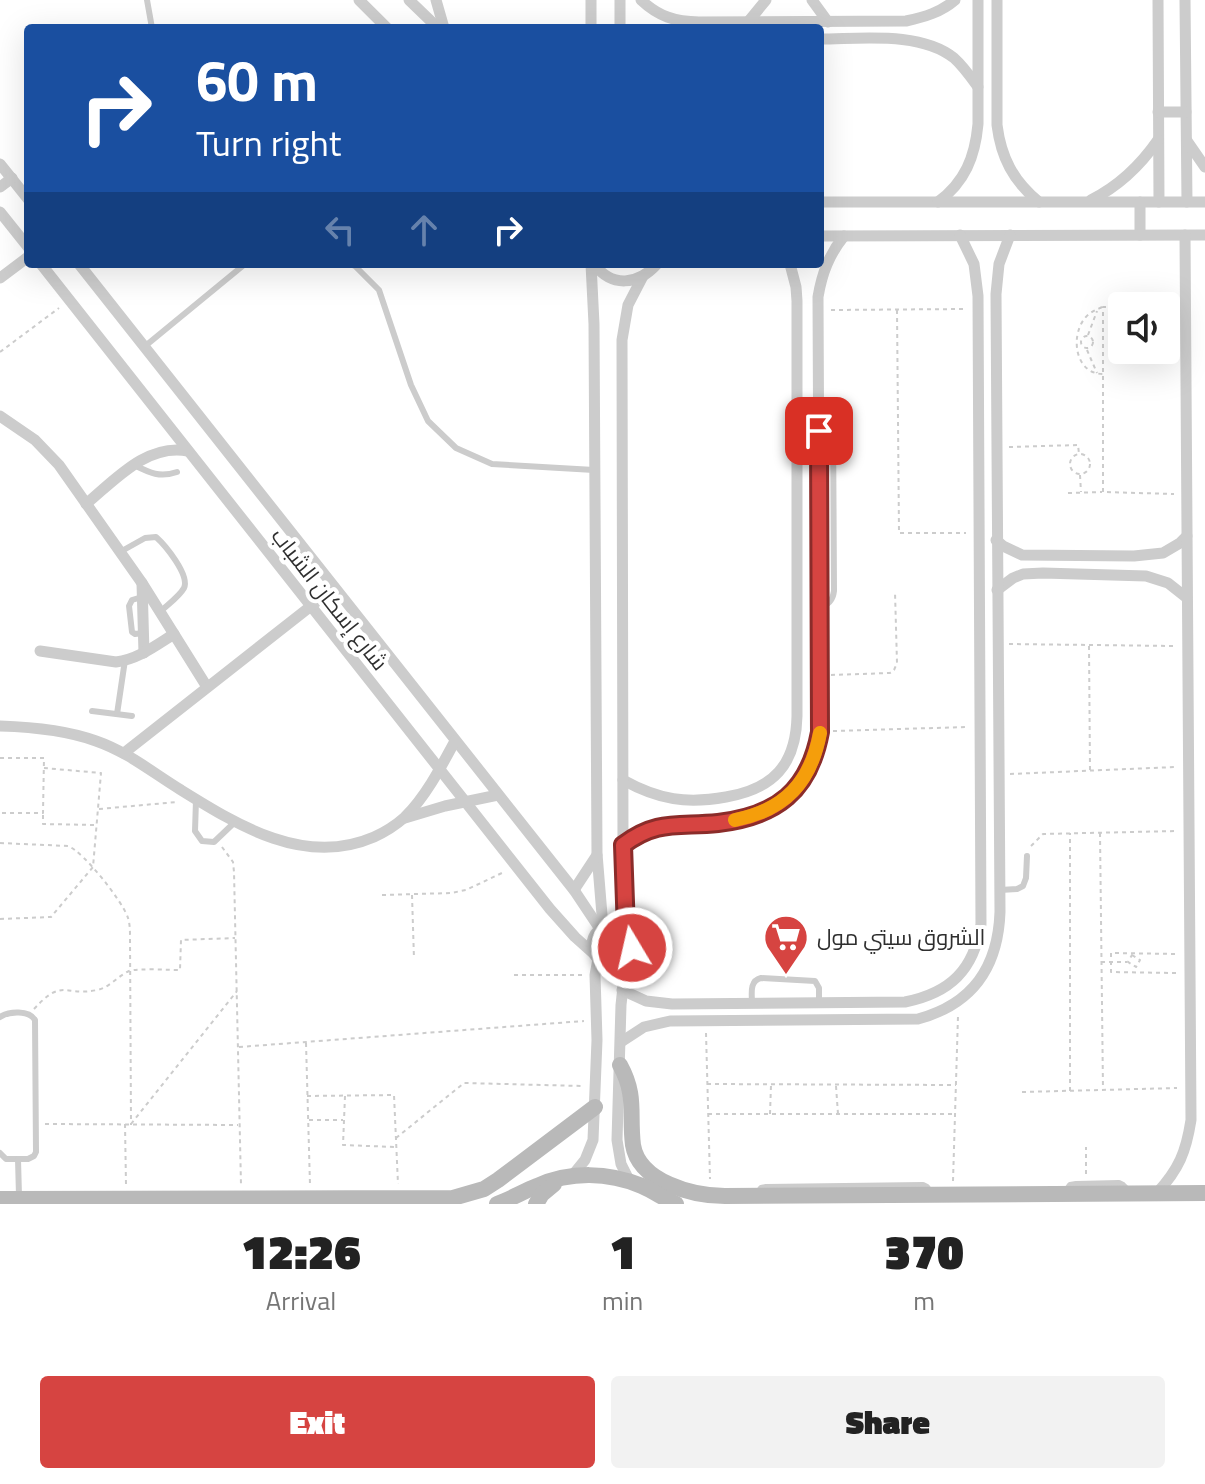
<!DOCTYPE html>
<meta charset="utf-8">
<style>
:root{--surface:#fff;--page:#f2f2f2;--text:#222;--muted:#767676;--accent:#d64441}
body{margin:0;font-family:"Titillium Web",Cairo,sans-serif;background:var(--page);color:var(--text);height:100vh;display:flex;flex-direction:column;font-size:30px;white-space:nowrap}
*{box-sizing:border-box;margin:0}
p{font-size:26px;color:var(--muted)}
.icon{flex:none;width:44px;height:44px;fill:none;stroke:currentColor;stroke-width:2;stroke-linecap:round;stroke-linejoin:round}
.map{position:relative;height:1204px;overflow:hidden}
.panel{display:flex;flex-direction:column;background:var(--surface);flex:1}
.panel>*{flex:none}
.top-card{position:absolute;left:24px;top:24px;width:800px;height:244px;border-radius:8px;box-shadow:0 8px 32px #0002;background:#1a4fa0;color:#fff;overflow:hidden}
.fabs{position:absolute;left:1108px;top:292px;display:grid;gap:16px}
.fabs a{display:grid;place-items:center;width:72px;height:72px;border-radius:8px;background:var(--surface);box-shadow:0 8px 32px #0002;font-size:40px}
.pin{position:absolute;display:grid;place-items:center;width:68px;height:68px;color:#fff;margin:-34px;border-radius:16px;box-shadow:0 4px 12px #0006}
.me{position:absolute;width:88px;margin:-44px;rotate:351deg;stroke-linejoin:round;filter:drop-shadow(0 0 6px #0008)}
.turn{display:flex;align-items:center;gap:28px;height:168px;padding:0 40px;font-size:36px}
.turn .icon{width:104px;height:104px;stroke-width:2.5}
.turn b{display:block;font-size:56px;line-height:68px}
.lanes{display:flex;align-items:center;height:76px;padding:0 40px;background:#0003;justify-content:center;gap:40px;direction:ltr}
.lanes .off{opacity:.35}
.eta{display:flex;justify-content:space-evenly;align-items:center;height:136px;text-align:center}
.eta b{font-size:48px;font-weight:800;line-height:56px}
.cta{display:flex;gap:16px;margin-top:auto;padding:16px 40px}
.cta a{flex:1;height:92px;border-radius:8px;background:var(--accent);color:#fff;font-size:32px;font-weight:800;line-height:92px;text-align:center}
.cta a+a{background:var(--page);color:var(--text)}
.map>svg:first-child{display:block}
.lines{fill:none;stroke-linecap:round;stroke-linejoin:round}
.path{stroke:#ccc;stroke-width:2;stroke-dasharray:4 4;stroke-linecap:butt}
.lane{stroke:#ccc;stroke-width:6}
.street{stroke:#ccc;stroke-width:11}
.secondary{stroke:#b9b9b9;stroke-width:16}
.route-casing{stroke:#8b2c2a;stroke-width:20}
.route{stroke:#d64441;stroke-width:14}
.slow{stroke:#f59e0b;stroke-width:14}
.labels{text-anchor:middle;stroke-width:8;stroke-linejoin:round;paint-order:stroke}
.street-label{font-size:22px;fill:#2f2f2f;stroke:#fff}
.poi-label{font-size:22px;fill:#2f2f2f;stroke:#fff;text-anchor:start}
</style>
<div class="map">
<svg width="1205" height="1204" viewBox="0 0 1205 1204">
<rect width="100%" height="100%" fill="#fff"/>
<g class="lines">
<g class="path">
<path d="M1102 307C1096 310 1090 312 1085 318 1070 336 1075 374 1103 374"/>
<polyline points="1122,307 1103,307 1103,492 1174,494"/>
<polyline points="1166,308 1173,308"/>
<polyline points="831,310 965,309"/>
<polyline points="897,310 899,533 966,533"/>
<polyline points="1088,335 1097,311"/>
<circle cx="1087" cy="342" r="6"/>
<polyline points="1087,350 1097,373"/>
<polyline points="0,352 59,308"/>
<polyline points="1009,447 1078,445 1079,454"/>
<circle cx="1080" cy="464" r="10"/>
<polyline points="1080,475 1081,492"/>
<polyline points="1068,493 1102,492"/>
<polyline points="1009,644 1174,646"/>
<polyline points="1089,646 1090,771"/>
<polyline points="831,675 890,673 894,670 897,663 895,592"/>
<polyline points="833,731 967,727"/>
<polyline points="0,758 44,758 43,813 0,813"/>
<polyline points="1010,774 1175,767"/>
<polyline points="99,809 177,802"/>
<polyline points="43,815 43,824 96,825"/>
<polyline points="1100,833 1103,1090"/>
<path d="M0 843 68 846C84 852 123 902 128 918 130 924 130 931 130 938L131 1125"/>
<polyline points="1031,846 1043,834 1176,831"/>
<polyline points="222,847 233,862 234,872 241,1185"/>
<polyline points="382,895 451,893 466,890 504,872"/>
<polyline points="412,895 414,959"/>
<polyline points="0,919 51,917 93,867 101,773 44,768"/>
<polygon points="1132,955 1140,960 1136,967 1128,962"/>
<polyline points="1101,962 1127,962"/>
<polyline points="1176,973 1111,972 1111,953 1177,954"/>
<polyline points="514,975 582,975"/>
<path d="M34 1009C63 977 64 997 97 990 109 988 118 976 129 971 139 968 168 970 180 970L181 940 235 938"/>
<polyline points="706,1033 710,1179"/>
<polyline points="306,1043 310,1185"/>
<polyline points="239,1047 584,1021"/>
<polyline points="707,1084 956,1085"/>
<polyline points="836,1086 838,1114"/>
<polyline points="1070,1091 1070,833"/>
<polyline points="1022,1092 1177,1088"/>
<polyline points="307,1096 394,1095 398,1184"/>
<polyline points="345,1096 343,1145 395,1147"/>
<polyline points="708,1114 955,1114"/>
<polyline points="770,1114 771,1085"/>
<polyline points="309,1120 343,1120"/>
<polyline points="45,1124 238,1125"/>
<polyline points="125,1124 126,1185"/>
<polyline points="131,1124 237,991"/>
<polyline points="396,1138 464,1083 583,1086"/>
<polyline points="1086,1174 1086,1147"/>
<polyline points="953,1181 958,1016"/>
</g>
<g class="lane">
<polyline points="147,0 152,28"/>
<polyline points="351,264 355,266 379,290 411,385 428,421 456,448 492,464 594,470"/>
<polyline points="144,347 245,264"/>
<path d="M819 402 829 406 833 415 834 591C833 600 829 605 820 606"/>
<path d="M134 465C150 473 160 478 177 472"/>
<path d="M120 552 145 538 156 537C165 545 190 575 184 588 179 597 167 605 160 612"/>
<polyline points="142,597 132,600 129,606 132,632 135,634 143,633"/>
<polyline points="92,711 132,716"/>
<polyline points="117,714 125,660"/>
<polyline points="196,800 195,831 202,841 214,842 236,821"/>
<polyline points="1000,890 1017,889 1023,886 1026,878 1027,856"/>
<path d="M752 1003C752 994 749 981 761 978L815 981 819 988V1003"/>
<path d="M0 1017C9 1011 29 1010 35 1020L36 1152 34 1156 28 1159H6L0 1153"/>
<polyline points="18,1159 19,1196"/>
<polyline points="758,1192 761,1188 766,1187 923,1185 927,1187 930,1191"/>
<polyline points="1065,1192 1070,1185 1076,1184 1119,1183 1123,1185 1127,1189"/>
</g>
<g class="street">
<polyline points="359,0 387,28"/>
<polyline points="409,0 438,28"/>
<polyline points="436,0 444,28"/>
<polyline points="591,0 591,28"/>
<path d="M641 0C658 16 675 22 699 22L906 21C925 17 941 12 955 0"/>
<polyline points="812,0 828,22"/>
<path d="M997 0V125C1001 157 1013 181 1039 202"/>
<polyline points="1158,0 1159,202"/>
<polyline points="1185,0 1187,202"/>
<polyline points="748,22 766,0"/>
<polyline points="620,28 620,0"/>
<path d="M820 39C861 39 920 31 954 58 963 66 970 76 978 87"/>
<polyline points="1158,112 1186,112"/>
<polyline points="1187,141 1205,167"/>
<polyline points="0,164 28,199"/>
<polyline points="0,187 12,178"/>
<path d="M1091 200C1119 186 1140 166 1158 140"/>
<polyline points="820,202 1205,202"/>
<path d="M938 202C965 182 975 157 978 124V0"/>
<polyline points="0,212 28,247"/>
<polyline points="1140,235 1140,202"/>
<polyline points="820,236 1205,235"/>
<polyline points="41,264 550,909 575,937 594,954"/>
<polyline points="79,264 574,890 600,929"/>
<polyline points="591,264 594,324 597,854 603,927"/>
<path d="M594 264C612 288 638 285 657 264"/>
<polyline points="0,278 28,257"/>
<polyline points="0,416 35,440 59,465 142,583 207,687"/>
<path d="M86 504C115 480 147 443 188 451"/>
<polyline points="996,540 1003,546 1022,555 1134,556 1163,553 1180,543 1187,536"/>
<polyline points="142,583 144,653"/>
<polyline points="997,590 1013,578 1023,574 1043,573 1146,576 1168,583 1187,598"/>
<path d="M40 651 116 662C138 659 155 646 174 634"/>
<path d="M0 726C33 727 66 730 96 741 128 752 153 773 181 790 239 826 305 867 374 837 385 832 396 825 405 817 426 796 441 767 455 741"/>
<polyline points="124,753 334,588"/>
<path d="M623 780C659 800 687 804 726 797 773 789 796 765 797 716V301L796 287 790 264"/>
<polyline points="405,818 445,806 498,795"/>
<path d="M623 845C658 819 679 827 718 823 777 816 809 791 820 732L818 297C822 273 829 255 844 236"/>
<polyline points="574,890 597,855"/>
<circle cx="612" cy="945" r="20"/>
<polyline points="626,931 623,845 622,340 628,305 643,276"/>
<polyline points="626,959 621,1005 617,1140 621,1164 630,1182"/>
<path d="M622 990 646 1001 672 1004 905 1002C950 993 974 970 981 924L978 296 974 264 960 235"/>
<path d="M621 1042 644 1027 670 1021 918 1019C973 1004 998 967 1000 912L996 294 999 264 1010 235"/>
<polyline points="572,1176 585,1160 593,1140 597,1040 595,975 598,959"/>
<path d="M1157 1193C1179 1169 1186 1152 1191 1120L1185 235"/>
</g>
<g class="secondary">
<path d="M620 1065C637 1096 629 1113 633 1145 639 1182 693 1196 725 1196L1205 1193"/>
<polyline points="0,1199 453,1198 484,1189 498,1180 595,1107"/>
<path d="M497 1204C511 1199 524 1191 537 1186 571 1171 608 1172 642 1186 654 1191 664 1199 676 1204"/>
<polyline points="536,1204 542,1194 554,1184"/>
</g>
</g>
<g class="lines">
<g class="route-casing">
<path id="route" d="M632 948V942L626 931 623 845C657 819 679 827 718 823 777 816 809 791 820 732L819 431"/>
</g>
<use href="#route" class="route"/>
<path class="slow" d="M735 820C785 810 811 782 820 733"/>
</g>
<defs>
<g id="supermarket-pin" transform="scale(2.3)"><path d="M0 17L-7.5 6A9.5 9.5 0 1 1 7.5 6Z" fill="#d64441" stroke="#fff"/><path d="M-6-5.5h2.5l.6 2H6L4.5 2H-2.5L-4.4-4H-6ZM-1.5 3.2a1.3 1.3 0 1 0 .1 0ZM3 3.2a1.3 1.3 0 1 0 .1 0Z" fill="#fff"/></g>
</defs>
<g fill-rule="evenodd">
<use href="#supermarket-pin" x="786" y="937"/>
</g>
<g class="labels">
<g class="street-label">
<text transform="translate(330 599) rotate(52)" y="8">شارع إسكان الشباب</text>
</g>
<g class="poi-label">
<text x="817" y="945">الشروق سيتي مول</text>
</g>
</g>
</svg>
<div class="fabs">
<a><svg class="icon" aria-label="sound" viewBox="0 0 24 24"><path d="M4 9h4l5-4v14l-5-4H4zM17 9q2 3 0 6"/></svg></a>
</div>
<div class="pin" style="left:819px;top:431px;background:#d93025"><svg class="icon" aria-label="arrive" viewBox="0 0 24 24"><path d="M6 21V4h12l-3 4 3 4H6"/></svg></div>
<svg class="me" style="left:632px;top:948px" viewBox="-20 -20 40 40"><circle r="17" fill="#d64441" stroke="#fff" stroke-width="3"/><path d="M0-11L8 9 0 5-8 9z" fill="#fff"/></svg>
<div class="top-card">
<div class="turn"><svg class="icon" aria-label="right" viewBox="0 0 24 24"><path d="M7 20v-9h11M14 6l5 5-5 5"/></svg><div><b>60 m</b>Turn right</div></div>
<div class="lanes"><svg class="icon off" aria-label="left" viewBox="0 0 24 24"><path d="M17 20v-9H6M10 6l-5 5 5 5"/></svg><svg class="icon off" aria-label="ahead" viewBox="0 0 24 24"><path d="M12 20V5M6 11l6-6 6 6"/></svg><svg class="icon" aria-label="right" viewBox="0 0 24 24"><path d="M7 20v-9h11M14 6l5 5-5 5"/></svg></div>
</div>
</div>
<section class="panel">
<div class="eta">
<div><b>12:26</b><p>Arrival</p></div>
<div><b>1</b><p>min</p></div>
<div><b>370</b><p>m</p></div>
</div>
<div class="cta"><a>Exit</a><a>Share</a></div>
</section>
